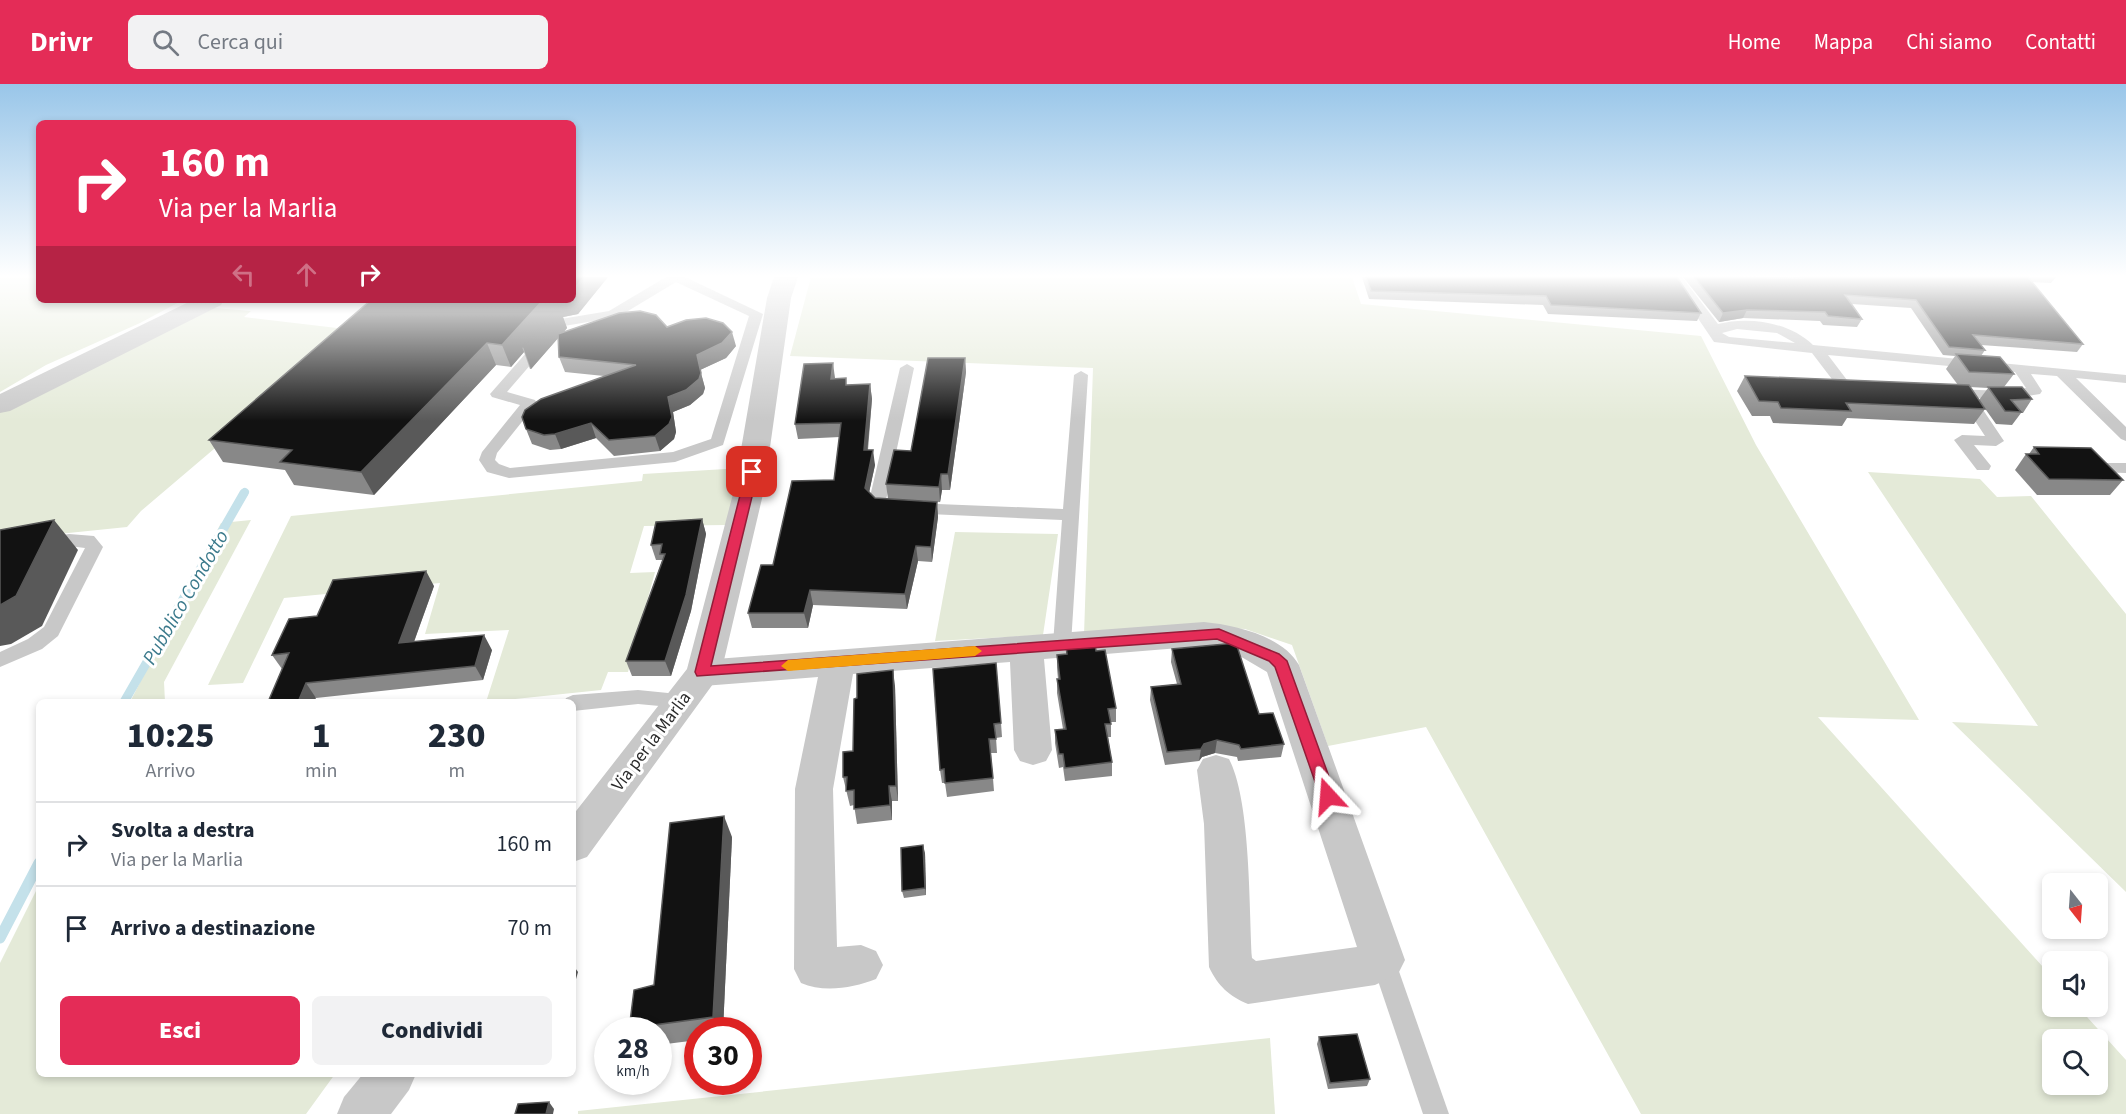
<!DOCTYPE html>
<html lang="it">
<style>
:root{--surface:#fff;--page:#f2f2f3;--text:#1f2937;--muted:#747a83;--line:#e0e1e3;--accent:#e42c57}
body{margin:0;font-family:"Source Sans 3",sans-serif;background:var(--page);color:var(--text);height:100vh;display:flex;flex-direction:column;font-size:22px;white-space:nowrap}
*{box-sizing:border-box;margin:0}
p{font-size:20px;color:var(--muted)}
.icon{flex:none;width:33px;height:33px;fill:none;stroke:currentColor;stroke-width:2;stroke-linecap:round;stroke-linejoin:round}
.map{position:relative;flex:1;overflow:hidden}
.details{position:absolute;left:36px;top:615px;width:540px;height:378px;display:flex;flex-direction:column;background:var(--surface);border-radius:9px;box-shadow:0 3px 9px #0003}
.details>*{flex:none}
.top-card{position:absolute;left:36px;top:36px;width:540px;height:183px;border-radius:9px;box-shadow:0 3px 9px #0003;background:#e42c57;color:#fff;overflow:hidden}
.needle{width:39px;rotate:163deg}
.controls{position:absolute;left:2042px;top:789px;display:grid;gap:12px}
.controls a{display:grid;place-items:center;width:66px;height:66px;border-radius:9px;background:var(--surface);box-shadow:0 3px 9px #0003;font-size:30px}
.speed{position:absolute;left:594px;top:933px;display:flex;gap:12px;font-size:30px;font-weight:700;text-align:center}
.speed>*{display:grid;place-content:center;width:78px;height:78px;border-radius:50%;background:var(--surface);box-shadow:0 3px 9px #0003;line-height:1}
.speed small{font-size:15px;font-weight:400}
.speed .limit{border:9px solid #d22;background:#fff;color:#111}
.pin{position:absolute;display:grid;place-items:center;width:51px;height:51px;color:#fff;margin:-26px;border-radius:12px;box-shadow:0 3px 9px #0006}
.me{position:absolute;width:66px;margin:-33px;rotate:341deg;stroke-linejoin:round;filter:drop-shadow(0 0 4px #0008)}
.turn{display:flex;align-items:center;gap:21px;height:126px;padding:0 24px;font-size:27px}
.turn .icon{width:78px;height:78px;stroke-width:2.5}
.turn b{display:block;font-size:42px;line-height:51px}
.lanes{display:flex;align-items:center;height:57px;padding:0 24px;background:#0003;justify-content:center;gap:30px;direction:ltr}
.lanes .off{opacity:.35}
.eta{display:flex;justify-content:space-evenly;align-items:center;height:102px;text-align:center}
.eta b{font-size:36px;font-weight:800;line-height:42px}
.cta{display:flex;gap:12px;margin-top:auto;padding:12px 24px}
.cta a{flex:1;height:69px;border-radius:9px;background:var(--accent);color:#fff;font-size:24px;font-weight:800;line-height:69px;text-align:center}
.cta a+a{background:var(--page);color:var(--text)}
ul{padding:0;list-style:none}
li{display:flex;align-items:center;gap:18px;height:84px;padding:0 24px;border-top:2px solid var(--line)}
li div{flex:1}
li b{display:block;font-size:22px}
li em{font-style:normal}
header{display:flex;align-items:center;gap:36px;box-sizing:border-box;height:84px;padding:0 30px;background:var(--accent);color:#fff}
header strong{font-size:28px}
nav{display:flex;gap:33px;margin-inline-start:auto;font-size:21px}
.search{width:420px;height:54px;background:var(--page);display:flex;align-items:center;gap:15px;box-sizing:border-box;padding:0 21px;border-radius:9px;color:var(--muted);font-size:22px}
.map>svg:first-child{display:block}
.green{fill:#e4ead8;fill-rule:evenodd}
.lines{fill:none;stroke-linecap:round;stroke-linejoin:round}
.stream-far2{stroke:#c4e1ea;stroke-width:8}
.stream-far1{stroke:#c4e1ea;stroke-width:9}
.stream{stroke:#c4e1ea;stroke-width:11}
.service{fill:#c8c8c8;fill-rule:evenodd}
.minor{fill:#c8c8c8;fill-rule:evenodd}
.tertiary{fill:#c8c8c8;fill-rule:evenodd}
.wall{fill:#888}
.shaded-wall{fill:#595959}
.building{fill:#121212;stroke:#595959;stroke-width:1.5}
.route{fill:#e42c57;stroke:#941d39;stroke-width:1.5}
.slow{fill:#f59e0b}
.labels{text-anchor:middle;stroke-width:6;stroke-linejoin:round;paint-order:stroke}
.street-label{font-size:18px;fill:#2b2b2b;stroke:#fff}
.water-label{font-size:20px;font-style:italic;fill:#3b7a8c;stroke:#fff}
</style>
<header>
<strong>Drivr</strong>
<div class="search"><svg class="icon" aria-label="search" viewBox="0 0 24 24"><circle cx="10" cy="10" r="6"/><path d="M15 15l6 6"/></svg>Cerca qui</div>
<nav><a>Home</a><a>Mappa</a><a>Chi siamo</a><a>Contatti</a></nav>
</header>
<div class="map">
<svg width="2126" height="1030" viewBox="0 0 2126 1030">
<rect width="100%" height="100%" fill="#fff"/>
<g class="green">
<polygon points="0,193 39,193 39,216 183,216 140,239 46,281 0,308"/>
<path d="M811 193H1352L1361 220 1701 252 1756 361 1919 636 1818 633 2052 893V922L2078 923 2126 976V1030H1641L1426 643 1328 662 1292 561 1245 545 1179 541 1084 551 1093 284 790 272ZM2052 956H2097V1000H2052Z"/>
<polygon points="214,224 251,227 244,233 354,246 141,427 127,443 0,456 0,328"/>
<polygon points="742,384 726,441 644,442 630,489 655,488 628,588 608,588 601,606 486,618 509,546 425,550 440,499 284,514 243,599 208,601 291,432 642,397 643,390"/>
<polygon points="1868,388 1980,395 1997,413 2031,412 2126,530 2126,808 1952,638 2038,642"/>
<polygon points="251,436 164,598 165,618 130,618 221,439"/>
<polygon points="955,448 1058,450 1043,551 935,557"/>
<polygon points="39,801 39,990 335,990 306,1030 0,1030 0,879"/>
<polygon points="1270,954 1275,1030 578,1030 578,1027"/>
</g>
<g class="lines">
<polyline class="stream-far2" points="243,411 245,408"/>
<polyline class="stream-far1" points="124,618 244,409"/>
<polyline class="stream" points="0,854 39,779"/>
<g class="service">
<path d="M666 193H685L763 230 723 361 675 378 509 394 487 388 479 376 482 368 520 321 492 313 490 310 555 236 609 227ZM676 198 749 232 711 355 673 368 510 384 499 380 495 376 497 369 537 319 535 316 507 308 564 242 618 233Z"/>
<path d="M1670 193H1682L1718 240C1749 232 1789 238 1813 261L2126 291V299L2076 294 2126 343V357L2121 355 2057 292 2031 290 2042 307 2040 310 2006 315 1975 314 2004 357 1996 362 1974 361 1991 382 1989 386H1977L1954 356 1962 351 1985 352 1960 314 1947 312 1945 309 1952 305 2006 307 2026 304 2015 288 1828 271 1850 300 1863 302 1865 305 1858 309 1841 307 1812 269 1714 258ZM1737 245 1777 249 1795 259 1729 253 1722 249Z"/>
<polygon points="907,280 914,284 886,416 888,418 1063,425 1074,291 1081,287 1088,291 1071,560 1069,565 1055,565 1053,560 1062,436 884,428 878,427 869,417 900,284"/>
<polygon points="2104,379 2126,379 2126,389 2098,388 2096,384"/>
<polygon points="69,450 94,452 103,463 58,552 42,565 0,583 0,568 28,555 44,543 85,464 69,462 0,473 0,461"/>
<polygon points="638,606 688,611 691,616 688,621 681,624 638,620 573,627 573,618 564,618 566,614 573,611"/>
<polygon points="1383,865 1391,868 1395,876 1449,1030 1423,1030 1371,876 1375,868"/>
</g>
<g class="minor">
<polygon points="193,216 224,216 221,221 10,327 0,329 0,310"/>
<path d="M1204 538C1235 541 1283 552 1299 581L1405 876 1398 890 1375 901 1248 920C1229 912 1218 902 1209 883L1204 740 1197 686 1203 675 1216 671 1229 675C1251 717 1249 824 1252 874L1256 877 1357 863 1267 588 1233 568 1204 562 1044 575 1052 666 1046 677 1033 681 1020 677 1014 666 1010 578 853 590 833 705 837 863 861 861 876 867 883 881 876 895C853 904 824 909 801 899L794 885 795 705 818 593 703 602 691 598 685 589 691 580 703 576Z"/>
</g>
<g class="tertiary">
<polygon points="774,193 798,193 791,214 764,406 721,589 587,773 573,778 573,731 687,585 734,406 767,214"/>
<polygon points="363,990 416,990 409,1006 391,1030 337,1030 344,1013"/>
</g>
</g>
<g class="wall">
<polygon points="573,193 608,193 578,230 563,233 567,244 564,248 667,243 736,262 726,274 700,286 705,304 703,310 690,321 673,328 676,348 674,355 660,367 614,372 596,354 561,365 550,366 532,360 526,345 604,292 565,288 559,273 558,254 531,285 530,285 524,268 511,283 496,281 374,411 294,401 285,386 223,378 209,356"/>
<polygon points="1362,193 1677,193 1701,229 1697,237 1548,230 1543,221 1369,215"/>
<polygon points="1683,193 1794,194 1793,193 2056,193 2051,199 2032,198 2083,260 2077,268 1981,261 1985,266 1981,272 2014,290 2004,303 2032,315 2023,329 2021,329 2012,341 1996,340 1979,316 1988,304 1970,303 1985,325 1974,340 1847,334 1842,342 1773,339 1770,332 1752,332 1737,307 1745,292 1958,301 1946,285 1955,272 1943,271 1911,224 1852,220 1862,235 1857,243 1823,241 1820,237 1743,234 1719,238"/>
<polygon points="965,274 966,288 950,406 942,406 940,418 911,416 937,418 938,433 932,478 918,477 907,525 813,521 808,544 752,544 748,529 773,481 834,396 840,353 798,355 795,340 835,295 847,301 870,300 872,315 868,366 875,381 869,408 875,414 888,415 886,400 911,367"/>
<polygon points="2034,363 2123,396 2110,411 2037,411 2015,386 2026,370 2029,370"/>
<polygon points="702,435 706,450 691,527 671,592 632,592 626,577 662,477 662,476 656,476 651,461"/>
<polygon points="434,502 414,558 492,566 483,596 316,614 282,585 272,571 317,532"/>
<polygon points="1066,562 1096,567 1116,624 1116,638 1111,638 1111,653 1108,653 1112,678 1112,692 1065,697 1063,683 1059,684 1055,659 1055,646 1063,645 1057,609 1057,595 1058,595 1057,584 1057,571 1066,570"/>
<polygon points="1172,565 1259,630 1284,660 1281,673 1238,677 1237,673 1215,669 1202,673 1199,677 1165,681 1150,616 1151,603 1177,600 1171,578"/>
<polygon points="933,585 1001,639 1002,653 996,654 997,669 991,669 994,707 947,713 945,699 942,699 940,686"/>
<polygon points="895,602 898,717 892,717 892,736 857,740 854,721 850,722 843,693 853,667"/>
<polygon points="732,753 723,946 698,946 698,956 658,961 658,946 635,946 630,938 654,901"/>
<polygon points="925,769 926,811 904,814 902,807"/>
<polygon points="1319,953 1370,995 1367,1002 1328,1005 1317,960"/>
</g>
<g class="shaded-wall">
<polygon points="584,193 608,193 578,230 563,233 567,244 531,285 523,263 522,263 524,268 511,283 502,261 543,216 573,216 573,206"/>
<polygon points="1747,226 1743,234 1719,238 1723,229"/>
<polygon points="732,248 736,262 726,274 700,286 697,271"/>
<polygon points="487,259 496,281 374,411 361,388"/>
<polygon points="965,274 966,288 950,406 948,390"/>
<polygon points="833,279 835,294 833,309 831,295"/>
<polygon points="701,289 705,304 703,310 690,321 673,328 676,348 674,355 660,367 655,352 668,313"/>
<polygon points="870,300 872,315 866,380 864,366"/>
<polygon points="591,339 596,354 561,365 555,350"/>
<polygon points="873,366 875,381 867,418 865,404"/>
<polygon points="941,390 942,406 940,418 939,403"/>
<polygon points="937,418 938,433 932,478 931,463"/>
<polygon points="702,435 706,450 691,527 671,592 665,577"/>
<polygon points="54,436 78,466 42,542 11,560 0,562 0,521"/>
<polygon points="916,462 918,477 907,525 905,510"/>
<polygon points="426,487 434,502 408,574 399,559"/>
<polygon points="810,506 813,521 808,544 804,529"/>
<polygon points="484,551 492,566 483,596 475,582"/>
<polygon points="893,586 895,602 898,717 896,702"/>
<polygon points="306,599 316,614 314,618 298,618"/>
<polygon points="1217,656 1215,669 1202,673 1199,677 1201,665 1204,660"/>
<polygon points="889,702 892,717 892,736 890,721"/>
<polygon points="724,732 732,753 723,946 720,946 713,933"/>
<polygon points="923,761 925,769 926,811 925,804"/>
<polygon points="573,881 578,888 573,906"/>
<polygon points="549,1018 554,1025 553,1030 546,1030"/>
</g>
<g class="building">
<polygon points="573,193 584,193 573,206"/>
<polygon points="1366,193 1677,193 1701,229 1551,221 1546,212 1371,207"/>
<polygon points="1694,193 1803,194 1802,193 2028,193 2083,260 1973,251 1985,266 1949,263 1916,216 1845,211 1862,235 1828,232 1825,228 1747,226 1723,229"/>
<polygon points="371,216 543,216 502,261 487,259 361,388 280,378 292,366 209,356"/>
<polygon points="560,222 523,263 522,263 558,223"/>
<polygon points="640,227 656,231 667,243 686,236 706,234 723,239 732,248 722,259 697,271 701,289 699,295 686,306 668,313 672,333 669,340 655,352 609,356 591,339 555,350 544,351 526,345 522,333 525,326 541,315 636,281 559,273 558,250 619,229"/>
<polygon points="1956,270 2000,273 2014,290 1969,288"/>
<polygon points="928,274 965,274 948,390 941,390 939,403 886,400 894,366 911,367"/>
<polygon points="833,279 831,295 846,294 846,301 870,300 864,366 873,366 865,404 875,414 937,418 931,463 916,462 905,510 810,506 804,529 748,529 761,481 773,481 792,397 834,396 841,339 795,340 804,280"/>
<polygon points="1745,292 1969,301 1985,325 1846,319 1851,327 1781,324 1778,318 1759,317"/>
<polygon points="1988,303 2022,303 2032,315 2011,316 2021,328 2005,327"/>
<polygon points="2034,363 2091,364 2123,396 2049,395 2026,370 2039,370"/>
<polygon points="702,435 686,511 665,577 626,577 665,470 660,470 662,460 651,461 656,438"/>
<polygon points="54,436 16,512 0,521 0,446"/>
<polygon points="426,487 399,559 484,551 475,582 306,599 298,618 268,618 289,569 272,571 289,535 317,532 333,496"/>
<polygon points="1236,559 1259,630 1273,629 1284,660 1241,665 1239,661 1217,656 1204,660 1201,665 1167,668 1151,603 1181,600 1172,565"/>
<polygon points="1095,560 1096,567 1105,566 1116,624 1108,625 1111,640 1105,640 1112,678 1065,684 1063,670 1059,670 1055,646 1066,645 1057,595 1060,595 1057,571 1067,570 1066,562"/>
<polygon points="996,579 1001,639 994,640 996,655 989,655 993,694 945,699 944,685 940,686 933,585"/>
<polygon points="893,586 896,702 889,702 890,721 854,725 854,706 846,707 847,693 843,693 843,668 853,667 854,615 857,614 857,590"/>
<polygon points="724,732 713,933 646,942 647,936 630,938 634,906 654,901 670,739"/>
<polygon points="923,761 925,804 902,807 901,764"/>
<polygon points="1357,950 1370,995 1330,999 1319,953"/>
<polygon points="549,1018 546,1030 515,1030 518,1020"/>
</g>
<linearGradient id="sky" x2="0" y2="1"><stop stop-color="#99c6e9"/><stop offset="0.57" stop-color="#fff"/><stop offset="1" stop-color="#fff" stop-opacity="0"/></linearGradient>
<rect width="2126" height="337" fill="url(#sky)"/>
<polygon class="route" points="752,384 758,388 711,582 1219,545 1279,570 1287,577 1336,712 1334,717 1322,717 1320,712 1275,583 1269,577 1217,555 697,592 695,588 746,388"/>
<polygon class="slow" points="975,562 982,567 975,572 788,587 781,582 788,576"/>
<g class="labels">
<g class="street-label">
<text transform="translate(651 657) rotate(-53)" y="6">Via per la Marlia</text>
</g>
<g class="water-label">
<text transform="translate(185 513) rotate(-60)" y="7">Pubblico Condotto</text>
</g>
</g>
</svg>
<div class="controls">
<a><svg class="needle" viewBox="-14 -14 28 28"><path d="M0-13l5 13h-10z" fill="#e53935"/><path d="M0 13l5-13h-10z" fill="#747a83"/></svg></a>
<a><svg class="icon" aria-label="sound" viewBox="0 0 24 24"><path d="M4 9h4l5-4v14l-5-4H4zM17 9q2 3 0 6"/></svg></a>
<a><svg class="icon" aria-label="search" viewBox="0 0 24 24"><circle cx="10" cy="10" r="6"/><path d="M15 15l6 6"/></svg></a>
</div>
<div class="speed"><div>28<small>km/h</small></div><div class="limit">30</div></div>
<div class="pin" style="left:752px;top:388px;background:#d93025"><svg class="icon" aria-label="arrive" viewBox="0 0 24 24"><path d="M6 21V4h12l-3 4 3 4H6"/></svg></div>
<svg class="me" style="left:1328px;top:712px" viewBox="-20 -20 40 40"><path d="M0-17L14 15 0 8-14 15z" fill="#e42c57" stroke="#fff" stroke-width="4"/></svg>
<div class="top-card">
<div class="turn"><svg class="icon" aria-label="right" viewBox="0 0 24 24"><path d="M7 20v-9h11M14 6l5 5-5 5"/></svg><div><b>160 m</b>Via per la Marlia</div></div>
<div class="lanes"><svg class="icon off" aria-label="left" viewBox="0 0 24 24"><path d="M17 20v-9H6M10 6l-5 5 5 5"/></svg><svg class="icon off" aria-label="ahead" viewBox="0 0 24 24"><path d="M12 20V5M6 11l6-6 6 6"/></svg><svg class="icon" aria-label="right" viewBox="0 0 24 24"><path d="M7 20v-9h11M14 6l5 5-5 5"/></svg></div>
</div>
<section class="details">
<div class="eta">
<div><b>10:25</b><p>Arrivo</p></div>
<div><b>1</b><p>min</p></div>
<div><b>230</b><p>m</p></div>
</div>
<ul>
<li><svg class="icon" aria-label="right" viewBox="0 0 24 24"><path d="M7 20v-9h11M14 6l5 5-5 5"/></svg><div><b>Svolta a destra</b><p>Via per la Marlia</p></div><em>160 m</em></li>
<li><svg class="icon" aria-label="arrive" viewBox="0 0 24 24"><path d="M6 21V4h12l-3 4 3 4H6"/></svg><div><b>Arrivo a destinazione</b></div><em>70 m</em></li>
</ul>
<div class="cta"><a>Esci</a><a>Condividi</a></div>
</section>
</div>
